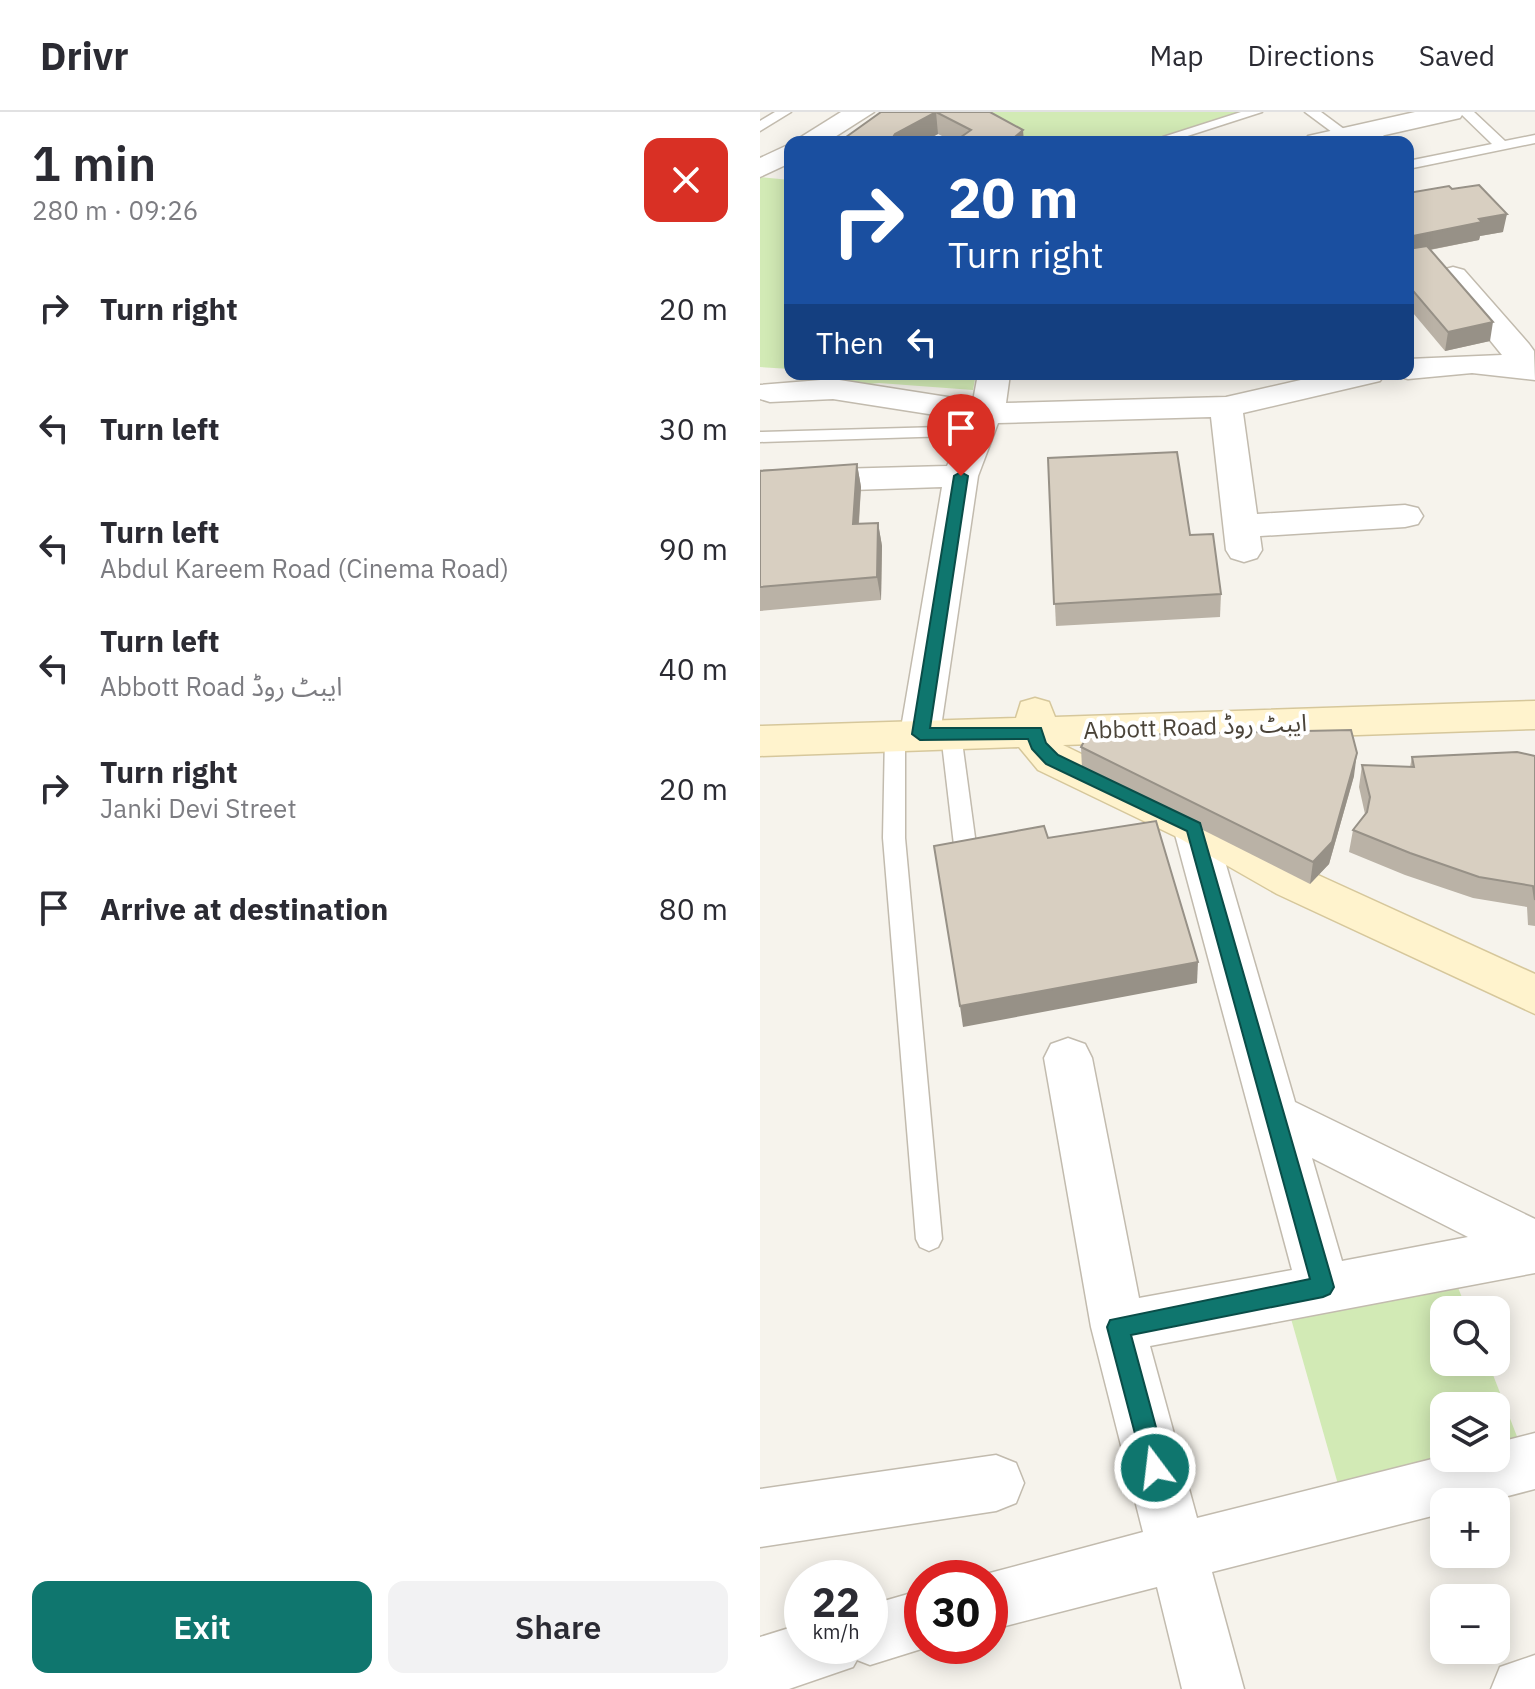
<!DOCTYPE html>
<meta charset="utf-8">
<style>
:root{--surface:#fff;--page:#f2f2f3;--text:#2b2b33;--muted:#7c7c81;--line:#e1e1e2;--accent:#0f766e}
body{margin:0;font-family:"IBM Plex Sans","Noto Sans Arabic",sans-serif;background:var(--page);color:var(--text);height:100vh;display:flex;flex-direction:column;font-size:30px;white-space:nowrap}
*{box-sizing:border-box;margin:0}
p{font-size:26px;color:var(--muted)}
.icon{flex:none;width:44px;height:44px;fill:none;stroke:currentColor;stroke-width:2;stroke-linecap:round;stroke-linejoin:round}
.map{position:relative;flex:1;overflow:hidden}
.sheet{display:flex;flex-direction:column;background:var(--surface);width:760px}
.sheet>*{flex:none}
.guide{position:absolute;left:24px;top:24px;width:630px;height:244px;border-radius:16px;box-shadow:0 4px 20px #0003;background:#1a4fa0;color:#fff;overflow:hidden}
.fabs{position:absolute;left:670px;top:1184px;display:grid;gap:16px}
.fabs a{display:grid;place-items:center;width:80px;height:80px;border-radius:16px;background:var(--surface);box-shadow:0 4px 20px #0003;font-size:40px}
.speed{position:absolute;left:24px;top:1448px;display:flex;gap:16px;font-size:40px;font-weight:700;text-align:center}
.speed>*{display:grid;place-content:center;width:104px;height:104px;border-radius:50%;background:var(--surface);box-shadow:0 4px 20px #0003;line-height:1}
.speed small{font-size:20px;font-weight:400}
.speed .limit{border:12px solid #d22;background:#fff;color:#111}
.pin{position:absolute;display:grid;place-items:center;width:68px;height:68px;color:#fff;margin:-82px -34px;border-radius:50% 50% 50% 0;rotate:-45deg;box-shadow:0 0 8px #0007}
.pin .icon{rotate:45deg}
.me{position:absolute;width:88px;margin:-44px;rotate:345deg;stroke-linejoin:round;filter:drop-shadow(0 0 6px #0008)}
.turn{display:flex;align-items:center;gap:28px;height:168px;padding:0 32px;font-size:36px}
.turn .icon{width:104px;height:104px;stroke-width:2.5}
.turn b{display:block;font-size:56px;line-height:68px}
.then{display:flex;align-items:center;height:76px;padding:0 32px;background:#0003;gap:16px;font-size:30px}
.round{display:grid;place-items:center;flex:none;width:84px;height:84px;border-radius:16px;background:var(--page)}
.head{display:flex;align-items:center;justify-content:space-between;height:136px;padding:0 32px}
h1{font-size:48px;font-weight:600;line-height:60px}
.primary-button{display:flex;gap:16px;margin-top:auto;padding:16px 32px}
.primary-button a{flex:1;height:92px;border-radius:16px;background:var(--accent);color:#fff;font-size:32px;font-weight:600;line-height:92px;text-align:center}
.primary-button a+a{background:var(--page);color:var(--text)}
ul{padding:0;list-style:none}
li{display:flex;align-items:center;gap:24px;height:120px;padding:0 32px}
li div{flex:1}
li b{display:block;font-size:30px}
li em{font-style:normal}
header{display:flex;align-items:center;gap:48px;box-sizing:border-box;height:112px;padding:0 40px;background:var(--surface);border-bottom:2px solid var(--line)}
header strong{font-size:38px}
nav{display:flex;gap:44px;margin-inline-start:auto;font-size:28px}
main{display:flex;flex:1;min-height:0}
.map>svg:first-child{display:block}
.green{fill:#d2eab5;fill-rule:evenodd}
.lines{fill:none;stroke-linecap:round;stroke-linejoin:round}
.lane-casing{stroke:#c2bbae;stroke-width:3}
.street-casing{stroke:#c2bbae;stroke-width:3}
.secondary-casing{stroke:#d6c79b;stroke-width:3}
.lane{fill:#fff;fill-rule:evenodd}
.street{fill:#fff;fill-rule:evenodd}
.secondary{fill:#fff3cd;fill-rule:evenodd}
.wall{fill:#bab2a6}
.shaded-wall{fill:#979187}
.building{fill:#d8cfc1;stroke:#979187;stroke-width:2}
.route{fill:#0f766e;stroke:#0a4d48;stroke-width:2}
.labels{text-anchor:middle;stroke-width:8;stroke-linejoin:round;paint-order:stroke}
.street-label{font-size:24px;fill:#4b4439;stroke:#fff}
</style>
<header>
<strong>Drivr</strong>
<nav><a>Map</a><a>Directions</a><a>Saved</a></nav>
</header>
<main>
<section class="sheet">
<div class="head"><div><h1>1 min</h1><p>280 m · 09:26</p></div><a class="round" style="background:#d93025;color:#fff"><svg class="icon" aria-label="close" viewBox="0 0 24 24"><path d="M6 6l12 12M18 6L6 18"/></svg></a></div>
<ul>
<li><svg class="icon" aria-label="right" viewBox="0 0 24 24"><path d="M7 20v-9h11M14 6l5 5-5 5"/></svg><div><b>Turn right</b></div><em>20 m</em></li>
<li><svg class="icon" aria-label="left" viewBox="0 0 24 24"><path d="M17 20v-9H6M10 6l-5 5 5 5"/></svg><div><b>Turn left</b></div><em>30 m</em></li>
<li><svg class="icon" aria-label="left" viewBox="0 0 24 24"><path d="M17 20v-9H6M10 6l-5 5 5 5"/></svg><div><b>Turn left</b><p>Abdul Kareem Road (Cinema Road)</p></div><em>90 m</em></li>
<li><svg class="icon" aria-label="left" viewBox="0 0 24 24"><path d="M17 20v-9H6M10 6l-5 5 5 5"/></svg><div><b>Turn left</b><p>Abbott Road ایبٹ روڈ</p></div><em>40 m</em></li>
<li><svg class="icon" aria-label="right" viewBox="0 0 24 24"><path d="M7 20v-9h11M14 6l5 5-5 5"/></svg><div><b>Turn right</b><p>Janki Devi Street</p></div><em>20 m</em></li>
<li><svg class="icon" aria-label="arrive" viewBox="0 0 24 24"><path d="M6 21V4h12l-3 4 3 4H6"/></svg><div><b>Arrive at destination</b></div><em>80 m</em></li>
</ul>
<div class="primary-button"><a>Exit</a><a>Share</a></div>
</section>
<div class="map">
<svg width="775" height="1577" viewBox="0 0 775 1577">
<rect width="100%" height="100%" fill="#f6f3ec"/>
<g class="green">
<polygon points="194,0 492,0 410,26 415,30 267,30 227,8"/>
<polygon points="0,65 30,68 30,257 0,255"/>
<polygon points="55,262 216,262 213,278 119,271 53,278"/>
<path d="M689 1153 707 1198H684V1250H728L765 1345 585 1397 524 1182ZM684 1294H736V1346H684Z"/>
</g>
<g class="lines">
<g class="lane-casing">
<g id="lane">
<polygon points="15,0 31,0 0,19 0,9"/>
<polygon points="481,0 502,0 415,28 403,25"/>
<polygon points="545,0 561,0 592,23 580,26"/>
<polygon points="699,0 714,0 745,29 775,23 775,31 648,57 648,49 732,32"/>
<polygon points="611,13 631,30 616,30 604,17"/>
<polygon points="519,26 530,27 532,30 512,30"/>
<polygon points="216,314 224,319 222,323 0,330 0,320"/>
<polygon points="191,615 201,622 216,733 205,741 194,733 181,622"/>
<polygon points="135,616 145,623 145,726 182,1127 178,1135 169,1139 160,1135 156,1127 123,726 125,623"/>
</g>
</g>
<g class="street-casing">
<g id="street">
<polygon points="81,0 114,0 67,30 33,30"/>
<polygon points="655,0 704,0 700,6 594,30 544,30 548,24"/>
<polygon points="30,32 30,51 0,65 0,46"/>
<polygon points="693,155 704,158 769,232 774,239 775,268 712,261 648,267 637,264 648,262 648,247 742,243 678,164 682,158"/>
<polygon points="218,262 250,262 246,291 466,285 567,262 625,262 620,269 483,301 497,402 645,393 658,396 663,404 658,412 645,415 500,424 502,438 497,446 484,450 471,446 466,438 451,305 238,311 218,364 180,622 174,632 160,637 146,632 140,622 182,375 0,381 0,359 187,354 207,308 73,287 10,290 0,287 0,273 73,267 213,289"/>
<path d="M434 699 449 704 455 715 535 990 775 1107V1161L390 1234 437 1406 684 1344 736 1346V1331L775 1321V1377L725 1390H684V1401L452 1460 484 1577H422L397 1475 230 1518V1466H211L383 1420 331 1215 284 946 291 932 308 926 325 932 332 946 379 1186 532 1158 413 715 419 704ZM552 1046 708 1125 582 1149Z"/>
<polygon points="236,1343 256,1351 264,1371 256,1391 236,1399 0,1435 0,1377"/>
<polygon points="162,1478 162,1534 171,1534 110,1553 97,1548 93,1555 29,1577 0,1577 0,1525 42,1512 42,1534 110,1534 110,1493"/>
<polygon points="775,1543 775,1577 731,1577 740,1555"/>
</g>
</g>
<g class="secondary-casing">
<polygon id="secondary" points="275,586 289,590 295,605 775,589 775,617 303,633 449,704 547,758 775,862 775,902 517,782 419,726 278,658 259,635 0,644 0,614 256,606 261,590"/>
</g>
<use href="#lane" class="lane"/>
<use href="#street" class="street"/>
<use href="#secondary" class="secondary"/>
</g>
<g class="wall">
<polygon points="121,0 230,0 263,18 194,30 178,22 163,30 86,30 86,25"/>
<polygon points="648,81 743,120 720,124 719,128 670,138 730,229 685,239 648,195"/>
<polygon points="288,346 430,423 461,482 460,505 296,514"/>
<polygon points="97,352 101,375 99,412 118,411 122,434 121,488 0,499 0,359"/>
<polygon points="321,635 594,664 569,752 550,772 322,657"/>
<polygon points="775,644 775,814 768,813 767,795 713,786 645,763 589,740 593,718 605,702 599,675 602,653 650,655 652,645"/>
</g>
<g class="shaded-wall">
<polygon points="176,0 178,22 163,30 130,30 135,22"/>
<polygon points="263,18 264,30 249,30"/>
<polygon points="747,102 743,120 720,124 719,128 648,142 648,125 719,107"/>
<polygon points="733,210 730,229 685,239 688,220"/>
<polygon points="97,352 101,375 97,435 93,412"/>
<polygon points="118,411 122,434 121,488 117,465"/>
<polygon points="597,641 594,664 569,752 550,772 553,750"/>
<polygon points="438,850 437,871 203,915 200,894"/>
</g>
<g class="building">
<polygon points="121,0 230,0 263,18 249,30 194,30 211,18 176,0 135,22 130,30 88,30 86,25"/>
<polygon points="719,73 747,102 719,107 722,110 648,125 648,81 689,74 692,77"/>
<polygon points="667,134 733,210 688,220 648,173 648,137"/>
<polygon points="417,340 430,423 453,422 461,482 294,492 288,346"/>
<polygon points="97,352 93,412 118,411 117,465 0,475 0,359"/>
<polygon points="591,618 597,641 572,730 553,750 321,635 327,624"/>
<polygon points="757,640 775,644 775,788 773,774 719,765 650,741 593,718 607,700 610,685 602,653 654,655 652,645"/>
<polygon points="396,709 438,850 200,894 174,734 284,714 288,726"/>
</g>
<polygon class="route" points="201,360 208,364 170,616 281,616 286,631 298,643 440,711 574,1175 570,1182 563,1185 371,1223 407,1356 403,1364 395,1368 387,1364 384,1356 347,1215 350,1208 550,1167 427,719 286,652 272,637 268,627 160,628 152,622 194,364"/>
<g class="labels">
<g class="street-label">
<text transform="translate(435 615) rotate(-2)" y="8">Abbott Road ایبٹ روڈ</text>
</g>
</g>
</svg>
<div class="fabs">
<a><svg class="icon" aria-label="search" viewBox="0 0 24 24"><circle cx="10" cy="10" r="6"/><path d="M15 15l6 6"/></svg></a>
<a><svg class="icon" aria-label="layers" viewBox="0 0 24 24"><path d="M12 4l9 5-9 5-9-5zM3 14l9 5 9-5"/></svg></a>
<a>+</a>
<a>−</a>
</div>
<div class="speed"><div>22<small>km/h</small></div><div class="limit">30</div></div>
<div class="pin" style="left:201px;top:364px;background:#d93025"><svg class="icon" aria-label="arrive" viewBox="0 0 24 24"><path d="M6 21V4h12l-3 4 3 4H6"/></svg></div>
<svg class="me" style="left:395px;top:1356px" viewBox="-20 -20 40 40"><circle r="17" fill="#0f766e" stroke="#fff" stroke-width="3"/><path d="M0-11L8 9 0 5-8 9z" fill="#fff"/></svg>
<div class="guide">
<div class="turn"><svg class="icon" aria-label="right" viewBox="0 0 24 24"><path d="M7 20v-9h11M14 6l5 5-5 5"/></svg><div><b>20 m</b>Turn right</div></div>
<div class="then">Then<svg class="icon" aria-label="left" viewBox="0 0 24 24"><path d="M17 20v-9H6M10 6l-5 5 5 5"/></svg></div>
</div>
</div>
</main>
